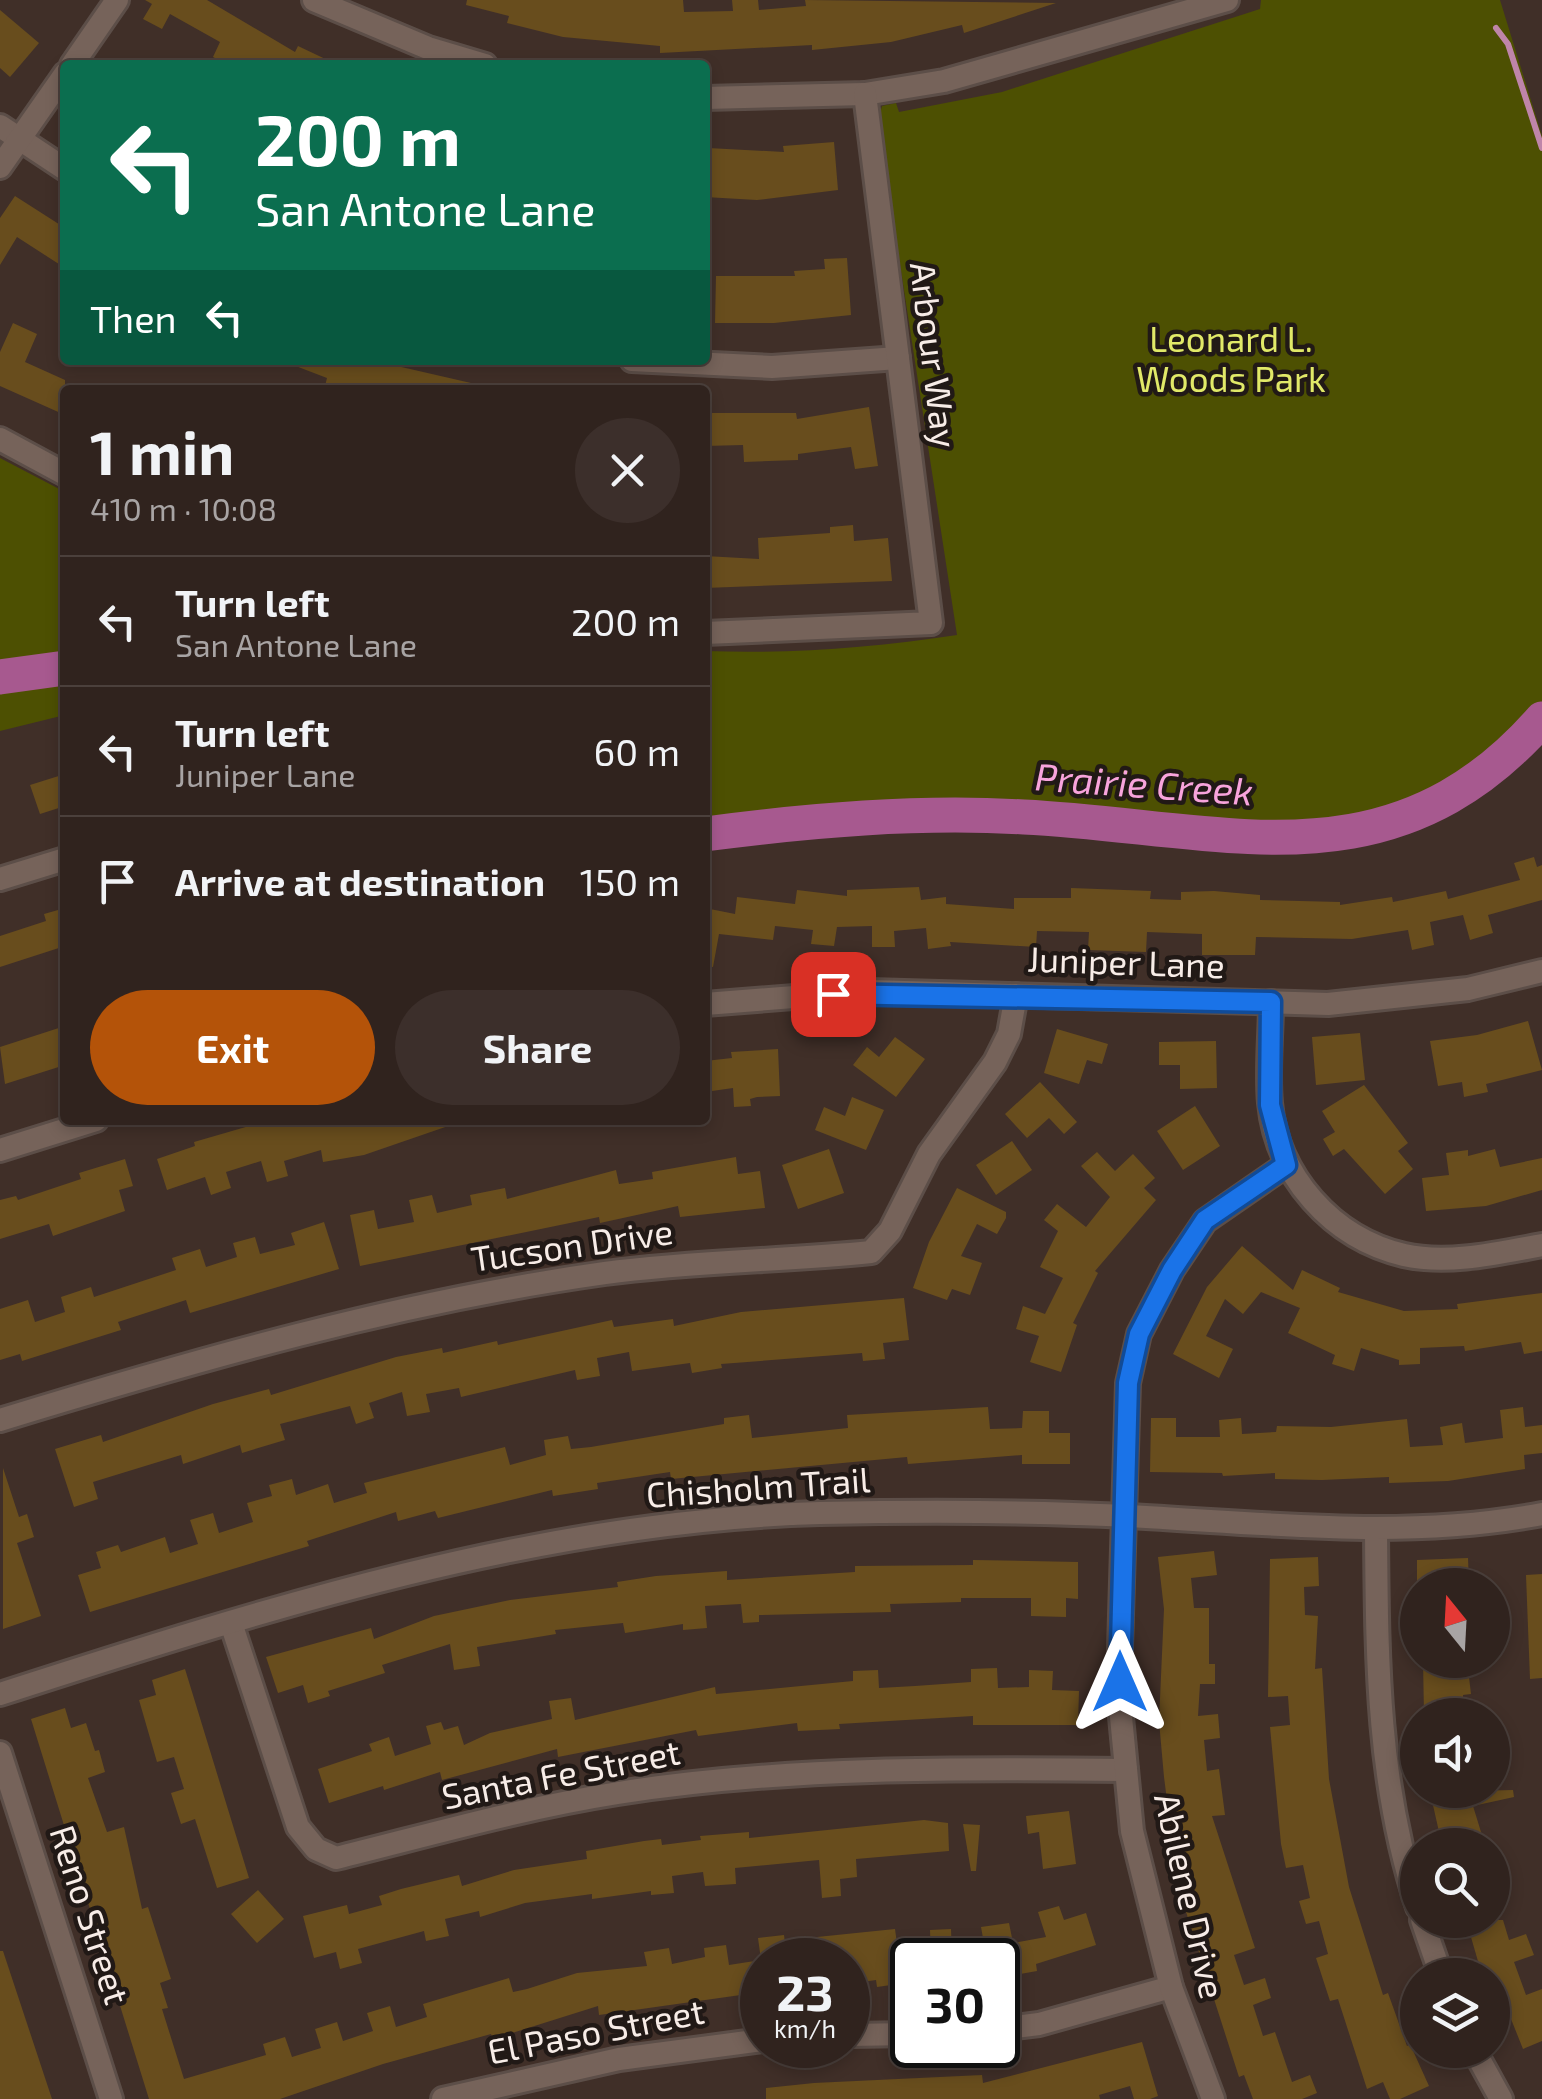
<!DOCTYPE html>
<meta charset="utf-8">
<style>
:root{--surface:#30231e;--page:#3c2f2b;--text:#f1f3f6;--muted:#a8a4a4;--line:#4b403c;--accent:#b45309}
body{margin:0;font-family:"Exo 2",sans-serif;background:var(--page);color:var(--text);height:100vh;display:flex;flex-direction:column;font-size:38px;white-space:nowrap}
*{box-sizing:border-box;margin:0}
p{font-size:32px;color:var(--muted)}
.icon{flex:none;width:55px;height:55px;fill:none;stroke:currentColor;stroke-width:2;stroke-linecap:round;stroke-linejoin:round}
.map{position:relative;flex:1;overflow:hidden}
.panel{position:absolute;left:60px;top:385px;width:650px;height:740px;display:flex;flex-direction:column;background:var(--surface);border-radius:10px;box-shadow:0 5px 15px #0003,0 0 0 2px var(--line)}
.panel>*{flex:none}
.hud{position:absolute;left:60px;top:60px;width:650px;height:305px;border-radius:10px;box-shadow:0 5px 15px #0003,0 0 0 2px var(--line);background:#0b6e4f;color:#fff;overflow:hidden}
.needle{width:65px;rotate:342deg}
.fabs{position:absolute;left:1400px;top:1568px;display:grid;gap:20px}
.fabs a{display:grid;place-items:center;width:110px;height:110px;border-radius:50%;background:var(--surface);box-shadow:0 5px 15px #0003,0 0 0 2px var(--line);font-size:50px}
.speed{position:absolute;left:740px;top:1938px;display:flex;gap:20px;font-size:50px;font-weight:700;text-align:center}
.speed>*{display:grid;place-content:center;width:130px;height:130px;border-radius:50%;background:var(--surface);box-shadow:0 5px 15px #0003,0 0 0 2px var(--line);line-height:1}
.speed small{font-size:25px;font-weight:400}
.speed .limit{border:5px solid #111;border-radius:15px;background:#fff;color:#111}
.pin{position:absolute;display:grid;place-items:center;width:85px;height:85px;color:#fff;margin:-42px;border-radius:20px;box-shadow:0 5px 15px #0006}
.me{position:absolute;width:110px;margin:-55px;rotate:0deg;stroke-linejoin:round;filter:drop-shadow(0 0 8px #0008)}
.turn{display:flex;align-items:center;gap:35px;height:210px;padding:0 30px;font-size:45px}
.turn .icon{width:130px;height:130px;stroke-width:2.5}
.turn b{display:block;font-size:70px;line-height:85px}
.then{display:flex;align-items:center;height:95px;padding:0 30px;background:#0003;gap:20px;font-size:38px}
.round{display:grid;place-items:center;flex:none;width:105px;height:105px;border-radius:52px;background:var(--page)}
.overview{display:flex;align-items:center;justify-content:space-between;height:170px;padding:0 30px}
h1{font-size:60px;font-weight:700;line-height:75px}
.button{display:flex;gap:20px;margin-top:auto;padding:20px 30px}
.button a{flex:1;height:115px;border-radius:60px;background:var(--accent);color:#fff;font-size:40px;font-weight:700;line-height:115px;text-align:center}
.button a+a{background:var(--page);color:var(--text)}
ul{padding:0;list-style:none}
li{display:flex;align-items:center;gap:30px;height:130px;padding:0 30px;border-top:2px solid var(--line)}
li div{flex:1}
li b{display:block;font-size:38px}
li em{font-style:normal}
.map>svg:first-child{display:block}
.green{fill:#4d5002}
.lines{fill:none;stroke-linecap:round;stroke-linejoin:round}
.stream{stroke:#bf85a9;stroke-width:6}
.river{stroke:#a7598f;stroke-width:35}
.building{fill:#684d1d}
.minor-casing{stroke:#5c4e48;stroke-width:28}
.minor{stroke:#76635a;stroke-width:22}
.route-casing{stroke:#114b97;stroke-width:25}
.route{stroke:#1a73e8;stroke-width:18}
.labels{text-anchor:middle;stroke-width:9;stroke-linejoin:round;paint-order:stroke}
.park-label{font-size:35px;fill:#e1e968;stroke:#211916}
.street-label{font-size:35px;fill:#f7ece7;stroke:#211916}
.water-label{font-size:38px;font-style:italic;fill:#f8a4dc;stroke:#211916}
</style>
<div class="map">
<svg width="1542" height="2099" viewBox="0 0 1542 2099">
<rect width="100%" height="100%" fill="#402f28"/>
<g class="green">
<path d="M1261 0H1500L1542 136V729L1511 767 1408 830 1314 849 1026 827 838 830 705 847V651C790 654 872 648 957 635L878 121 882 106 896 103 899 112 1002 92 1260 9Z"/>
<polygon points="0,458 65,492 65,715 0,731"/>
</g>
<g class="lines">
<polyline class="stream" points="1496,28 1508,44 1542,148"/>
<g class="river">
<polyline points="0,677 65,668"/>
<path d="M705 834C811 820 917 811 1024 817 1224 827 1390 892 1542 719"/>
</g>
</g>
<g class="building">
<polygon points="145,0 207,0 295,52 298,46 338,65 228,65 213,57 220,42 170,14 162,29 143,19 152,4"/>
<polygon points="467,0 683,0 684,12 733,11 732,0 758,0 759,10 806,6 805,0 1056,3 964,33 962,25 891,42 812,50 812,45 660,53 660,46 563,37 507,23 509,16 466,5"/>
<polygon points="0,10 39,43 10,77 0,68"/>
<polygon points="834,142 838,190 757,200 705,197 708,148 784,152 783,146"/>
<polygon points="15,196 65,228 65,268 17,237 0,265 0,218"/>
<polygon points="847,258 851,315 774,323 715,323 716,276 795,276 794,271 825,269 824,259"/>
<polygon points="13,323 37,334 25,362 65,380 65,415 0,386 0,352"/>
<polygon points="280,360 371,360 471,383 470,390 324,390 327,378"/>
<polygon points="869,407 878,466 855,469 851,447 798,454 798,460 744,462 743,445 705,446 705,413 796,413 797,419"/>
<polygon points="853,525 854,541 888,538 892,581 705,588 705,556 759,559 758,538 830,533 830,527"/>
<polygon points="65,774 65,806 40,814 30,785"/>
<polygon points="1534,857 1537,867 1542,865 1542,900 1488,915 1493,933 1470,940 1463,915 1430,922 1434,945 1412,950 1408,930 1352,939 1256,937 1255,955 1202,955 1202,934 1147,932 1146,952 1088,950 1089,932 1037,931 1036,947 950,942 951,946 928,949 926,928 894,931 895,947 872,947 872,926 837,927 834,946 811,944 813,930 775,926 773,940 719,934 713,967 705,966 705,908 735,914 737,897 795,904 797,890 847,896 847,890 919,887 921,900 946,897 946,904 1014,909 1014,898 1071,898 1071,888 1151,891 1150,899 1181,900 1181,892 1214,891 1260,895 1260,900 1340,902 1340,905 1392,897 1393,902 1446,891 1448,899 1520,880 1514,863"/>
<polygon points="65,908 65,946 0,967 0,936 46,921 44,914"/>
<polygon points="1528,1021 1542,1070 1486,1084 1488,1092 1464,1097 1462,1082 1438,1086 1430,1041 1477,1035"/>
<polygon points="65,1026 65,1065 5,1084 0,1047"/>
<polygon points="1057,1029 1108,1044 1102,1064 1087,1060 1079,1084 1044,1073"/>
<polygon points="1360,1033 1365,1080 1316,1085 1312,1037"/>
<polygon points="895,1037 925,1059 896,1097 853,1065 867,1047 879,1057"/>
<polygon points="1216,1041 1217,1088 1180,1089 1180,1065 1159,1065 1159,1042"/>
<polygon points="778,1049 780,1096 757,1097 750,1099 751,1106 734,1107 733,1088 705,1092 705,1061 732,1058 731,1052"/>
<polygon points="1040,1082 1077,1122 1064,1134 1049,1118 1027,1138 1005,1114"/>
<polygon points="1364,1085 1408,1143 1398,1151 1413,1169 1385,1194 1344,1149 1333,1156 1323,1139 1335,1132 1322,1111"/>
<polygon points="852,1097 884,1110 866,1150 815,1130 824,1107 845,1116"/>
<polygon points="1195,1106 1220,1146 1183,1170 1157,1131"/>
<polygon points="270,1120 454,1120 454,1124 364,1155 323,1162 321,1150 284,1161 288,1176 267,1182 261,1161 226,1172 231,1188 211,1195 205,1177 167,1190 157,1159 195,1146 194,1142"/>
<polygon points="1012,1141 1032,1170 996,1195 976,1165"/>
<polygon points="829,1149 844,1193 798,1209 782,1165"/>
<polygon points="1495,1149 1500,1167 1542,1158 1542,1190 1486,1206 1426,1211 1422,1178 1449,1175 1446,1153 1468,1150 1468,1156"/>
<polygon points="1097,1152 1115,1171 1133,1154 1155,1178 1144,1188 1156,1200 1095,1271 1098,1273 1073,1323 1077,1325 1061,1372 1030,1362 1039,1336 1016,1329 1023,1306 1045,1314 1063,1278 1040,1267 1058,1231 1044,1220 1057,1204 1086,1227 1110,1197 1081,1166"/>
<polygon points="736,1157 738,1174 760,1171 765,1208 680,1217 678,1206 600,1223 599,1217 360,1266 350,1215 374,1210 378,1229 414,1222 409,1200 432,1195 437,1213 472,1205 470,1195 505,1188 507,1199 616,1170 619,1184 653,1179 652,1172"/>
<polygon points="125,1159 133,1186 119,1190 125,1211 53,1236 49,1224 0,1239 0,1200 16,1196 18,1200 81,1179 79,1173"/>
<polygon points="957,1188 1006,1212 1006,1218 997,1234 977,1224 961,1256 982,1263 970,1295 952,1289 947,1300 913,1288 929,1242"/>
<polygon points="324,1222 339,1269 190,1313 186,1300 118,1322 121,1330 76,1344 22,1361 20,1354 0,1360 0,1309 28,1300 35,1322 65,1312 61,1297 91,1287 94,1297 176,1270 172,1258 200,1249 206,1267 237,1257 233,1243 255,1237 260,1254 295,1245 291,1233"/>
<polygon points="1242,1246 1293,1290 1302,1270 1340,1288 1338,1292 1404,1311 1458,1309 1457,1304 1542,1293 1542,1351 1524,1354 1521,1342 1465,1351 1464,1346 1420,1348 1420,1364 1399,1365 1399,1360 1361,1348 1354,1371 1332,1364 1335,1355 1288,1333 1300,1308 1261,1292 1243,1314 1225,1299 1206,1336 1233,1349 1219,1378 1173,1354 1207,1287"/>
<polygon points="904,1298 909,1340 883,1343 885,1359 863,1361 862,1353 721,1364 722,1368 692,1373 690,1363 632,1371 629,1352 597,1358 600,1376 577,1380 575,1370 461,1397 459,1388 426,1394 430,1412 407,1416 402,1392 369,1403 374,1418 356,1424 350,1406 280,1424 285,1440 242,1453 240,1445 183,1464 181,1455 93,1482 98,1499 74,1507 55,1449 101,1435 103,1442 213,1404 269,1389 271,1395 396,1357 442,1348 443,1353 497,1341 498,1345 612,1320 614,1327 673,1319 674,1326 741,1312"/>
<polygon points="988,1407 990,1429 1022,1428 1023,1411 1049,1411 1049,1433 1070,1433 1070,1464 1022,1464 1022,1455 908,1464 907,1457 671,1479 670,1472 597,1483 598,1489 553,1496 552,1490 438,1518 435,1511 398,1521 396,1512 307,1541 309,1546 90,1612 78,1575 101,1568 96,1552 118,1545 121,1552 165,1537 170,1553 198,1544 190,1520 213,1513 219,1533 253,1522 247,1503 272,1496 269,1485 292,1479 296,1495 328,1484 334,1503 367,1493 364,1483 505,1447 510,1465 546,1455 544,1440 568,1436 571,1449 591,1447 724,1424 724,1418 749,1415 752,1438 848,1428 847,1415"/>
<polygon points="1523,1407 1525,1427 1542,1425 1542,1453 1524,1455 1525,1469 1448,1481 1389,1483 1389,1477 1322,1480 1275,1479 1275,1473 1223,1476 1222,1473 1150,1472 1151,1418 1176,1418 1176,1437 1220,1437 1219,1420 1241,1418 1242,1434 1276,1432 1277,1426 1331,1427 1407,1419 1410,1447 1443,1445 1440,1427 1462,1423 1465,1443 1503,1438 1500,1410"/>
<polygon points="3,1468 19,1517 27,1514 34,1537 17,1543 41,1616 3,1629"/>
<polygon points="1214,1551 1217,1575 1191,1578 1194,1608 1209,1608 1209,1664 1215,1664 1215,1684 1200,1684 1198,1716 1218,1714 1220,1738 1204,1740 1207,1771 1219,1769 1225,1815 1212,1816 1255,1948 1234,1955 1244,1985 1265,1978 1271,1998 1253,2005 1263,2036 1275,2032 1292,2082 1310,2075 1317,2093 1302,2099 1253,2099 1244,2075 1239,2077 1179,1890 1189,1887 1171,1832 1164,1777 1159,1721 1164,1609 1158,1557"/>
<polygon points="1318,1557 1319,1586 1304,1587 1305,1615 1318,1616 1315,1669 1322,1668 1329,1779 1349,1887 1383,1995 1388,1993 1407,2046 1410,2044 1429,2086 1400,2099 1390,2099 1383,2082 1367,2089 1338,1999 1330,2001 1316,1958 1328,1954 1319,1921 1306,1924 1299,1901 1310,1898 1303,1865 1286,1868 1281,1844 1270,1727 1290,1725 1288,1696 1268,1697 1270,1559"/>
<polygon points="1468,1558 1469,1585 1417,1585 1417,1560"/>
<polygon points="973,1560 1078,1562 1078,1599 1066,1598 1066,1617 1031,1616 1031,1598 961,1598 961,1602 890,1604 891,1612 759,1615 759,1622 743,1623 741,1604 705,1606 707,1628 683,1630 683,1624 625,1633 623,1623 555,1630 556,1634 477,1647 480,1666 454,1670 450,1644 382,1665 385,1673 328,1691 330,1696 308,1703 303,1685 278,1693 266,1657 371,1628 374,1639 434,1616 510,1600 618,1587 617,1582 656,1576 727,1571 727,1580 855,1572 855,1566 973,1565"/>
<polygon points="1542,1574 1542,1678 1530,1679 1526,1575"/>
<polygon points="1423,1660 1467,1660 1471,1694 1463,1695 1463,1715 1424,1715"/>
<polygon points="997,1668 998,1688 1029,1687 1029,1670 1053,1671 1052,1690 1079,1691 1078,1725 973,1725 973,1716 839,1724 840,1729 798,1731 797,1723 698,1736 696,1730 558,1757 557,1749 442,1780 440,1772 384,1790 383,1786 329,1803 318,1769 372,1751 369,1744 389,1737 395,1756 431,1744 426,1726 441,1722 444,1730 458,1726 464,1745 490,1733 552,1719 549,1701 571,1698 575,1720 715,1687 716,1694 853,1681 853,1671 878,1670 879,1688 915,1686 971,1682 971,1669"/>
<polygon points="185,1669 249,1878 217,1888 195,1819 181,1824 171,1793 184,1789 174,1757 157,1762 139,1700 156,1695 152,1680"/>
<polygon points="65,1708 71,1728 86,1723 95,1751 99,1750 105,1772 88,1778 107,1832 124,1827 142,1909 148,1907 171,1979 160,1983 168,2008 162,2009 184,2079 266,2055 263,2044 285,2037 292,2057 321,2048 315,2029 337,2022 343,2041 373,2031 367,2013 390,2006 396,2027 427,2017 423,2004 509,1978 513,1992 527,1989 577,1973 647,1966 644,1952 669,1948 672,1964 705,1957 704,1948 726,1945 729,1965 761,1960 758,1938 784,1935 787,1960 762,1960 762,1992 599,2015 598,2006 493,2039 491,2034 383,2064 280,2099 149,2099 31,1719"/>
<polygon points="1513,1790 1514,1797 1473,1806 1485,1845 1442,1845 1430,1792"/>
<polygon points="1069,1811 1076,1864 1043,1869 1039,1832 1028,1834 1026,1816"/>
<polygon points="924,1820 948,1823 949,1851 856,1859 857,1877 840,1879 841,1896 822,1898 819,1860 735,1868 736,1884 705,1886 703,1872 672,1876 674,1893 651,1895 651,1891 592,1899 592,1894 525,1903 480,1917 479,1911 445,1919 449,1936 426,1941 424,1931 358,1949 362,1963 340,1969 336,1952 314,1958 303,1916 347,1905 349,1914 382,1905 379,1896 401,1889 459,1875 462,1886 514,1870 587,1859 586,1851 644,1841 661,1839 662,1845 701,1840 700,1836 749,1832 749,1838"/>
<polygon points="963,1824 980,1825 976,1871 971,1871"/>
<polygon points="258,1890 284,1919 257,1943 231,1914"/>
<polygon points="1059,1906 1064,1920 1086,1913 1096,1945 1036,1964 1037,1971 998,1978 998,1960 987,1960 981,1927 1009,1923 1013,1943 1046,1937 1038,1912"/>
<polygon points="1466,1920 1503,1920 1509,1940 1526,1934 1534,1955 1514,1962 1526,1995 1542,1989 1542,2041 1523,2049 1501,1994 1492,1997 1492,1975 1482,1975"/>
<polygon points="895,1929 898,1951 912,1949 912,1982 877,1987 876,1980 848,1984 848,1960 819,1960 817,1937"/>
<polygon points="951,1929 952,1960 931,1960 930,1930"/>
<polygon points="0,1951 3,1951 52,2099 0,2099"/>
<polygon points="1142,2042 1158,2096 1150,2099 1134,2099 1130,2086 1099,2095 1100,2099 766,2099 766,2088 814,2083 982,2075 983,2083"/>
</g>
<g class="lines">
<g class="minor-casing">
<g id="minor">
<polyline points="314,0 428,48 485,65"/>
<polyline points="72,65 117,0"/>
<polyline points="705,98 865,94 944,81 1227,0"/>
<polyline points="0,126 65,169"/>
<polyline points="0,167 65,74"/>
<polyline points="632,360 772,367 898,358"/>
<polyline points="0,439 65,474"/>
<polyline points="705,633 931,623 865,94"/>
<polyline points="0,879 65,859"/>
<path d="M1271 1002C1271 1035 1267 1070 1270 1103 1277 1176 1332 1238 1404 1255 1448 1265 1499 1253 1542 1245"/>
<polyline points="705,1004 870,991 1328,1004 1468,989 1542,971"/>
<polyline points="0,1150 96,1120"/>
<path d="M0 1420C200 1359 398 1302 605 1273 694 1261 782 1261 871 1252L890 1231 929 1154 995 1062 1009 1034 1016 995"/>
<path d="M1376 1530C1377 1659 1377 1783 1418 1907"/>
<path d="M231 1623 298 1827 316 1849 336 1858C429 1835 523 1808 618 1793 781 1767 961 1768 1126 1770"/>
<path d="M0 1694C264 1609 540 1521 820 1513 922 1511 1025 1511 1127 1516 1266 1523 1404 1540 1542 1514"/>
<polyline points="0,1753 111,2099"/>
<polyline points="1422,1920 1441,1975"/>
<polyline points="998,2029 1039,2024 1171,1987"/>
<polyline points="848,2035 912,2034"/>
<polyline points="1474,2050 1501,2099"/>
<polyline points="443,2099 619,2059 762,2040"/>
<polyline points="1213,2099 1171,1987 1132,1831 1121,1717 1120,1648 1128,1383 1139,1334 1172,1270 1205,1221 1286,1165"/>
</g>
</g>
<use href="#minor" class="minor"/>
</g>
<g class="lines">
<g class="route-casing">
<polyline id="route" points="833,994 1271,1002 1270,1105 1286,1165 1205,1220 1172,1270 1139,1334 1128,1383 1120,1682"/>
</g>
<use href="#route" class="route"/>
</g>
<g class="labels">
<g class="park-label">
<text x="1231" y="352">Leonard L.<tspan x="1231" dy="40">Woods Park</tspan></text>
</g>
<g class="street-label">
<text transform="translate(933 355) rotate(83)" y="12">Arbour Way</text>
<text transform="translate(1126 963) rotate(2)" y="12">Juniper Lane</text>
<text transform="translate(572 1246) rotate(-8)" y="12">Tucson Drive</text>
<text transform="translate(758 1488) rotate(-4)" y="12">Chisholm Trail</text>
<text transform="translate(561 1775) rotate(-11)" y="12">Santa Fe Street</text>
<text transform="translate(1189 1896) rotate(77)" y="12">Abilene Drive</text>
<text transform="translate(89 1915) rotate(72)" y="12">Reno Street</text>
<text transform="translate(596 2032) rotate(-11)" y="12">El Paso Street</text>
</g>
<g class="water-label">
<text transform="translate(1144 785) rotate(4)" y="13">Prairie Creek</text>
</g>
</g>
</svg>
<div class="fabs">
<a><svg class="needle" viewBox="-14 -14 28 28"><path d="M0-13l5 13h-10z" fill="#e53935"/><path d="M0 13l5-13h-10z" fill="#a8a4a4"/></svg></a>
<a><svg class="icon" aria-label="sound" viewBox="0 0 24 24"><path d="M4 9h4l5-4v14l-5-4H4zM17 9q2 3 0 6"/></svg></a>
<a><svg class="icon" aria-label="search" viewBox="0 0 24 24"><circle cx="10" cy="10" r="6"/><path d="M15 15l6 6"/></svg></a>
<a><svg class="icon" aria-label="layers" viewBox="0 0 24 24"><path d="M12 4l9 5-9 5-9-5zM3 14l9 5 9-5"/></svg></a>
</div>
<div class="speed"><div>23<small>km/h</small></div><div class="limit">30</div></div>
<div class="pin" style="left:833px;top:994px;background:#d93025"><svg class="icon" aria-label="arrive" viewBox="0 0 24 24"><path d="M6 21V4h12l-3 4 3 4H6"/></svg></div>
<svg class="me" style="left:1120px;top:1682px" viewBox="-20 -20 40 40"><path d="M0-17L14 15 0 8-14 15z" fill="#1a73e8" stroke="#fff" stroke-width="4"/></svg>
<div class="hud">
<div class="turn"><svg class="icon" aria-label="left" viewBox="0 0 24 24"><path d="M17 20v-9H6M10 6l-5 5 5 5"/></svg><div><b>200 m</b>San Antone Lane</div></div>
<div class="then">Then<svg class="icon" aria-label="left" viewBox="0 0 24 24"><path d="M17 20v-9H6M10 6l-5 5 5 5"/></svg></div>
</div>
<section class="panel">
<div class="overview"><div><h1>1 min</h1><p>410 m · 10:08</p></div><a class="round"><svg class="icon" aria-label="close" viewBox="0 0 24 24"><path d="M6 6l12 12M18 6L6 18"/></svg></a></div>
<ul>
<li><svg class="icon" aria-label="left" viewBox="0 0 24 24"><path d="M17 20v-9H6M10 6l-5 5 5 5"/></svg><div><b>Turn left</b><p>San Antone Lane</p></div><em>200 m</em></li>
<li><svg class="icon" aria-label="left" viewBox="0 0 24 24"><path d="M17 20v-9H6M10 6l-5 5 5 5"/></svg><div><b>Turn left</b><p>Juniper Lane</p></div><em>60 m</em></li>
<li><svg class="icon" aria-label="arrive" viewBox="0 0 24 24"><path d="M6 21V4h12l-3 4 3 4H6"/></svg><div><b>Arrive at destination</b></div><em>150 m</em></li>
</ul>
<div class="button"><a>Exit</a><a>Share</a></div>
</section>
</div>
